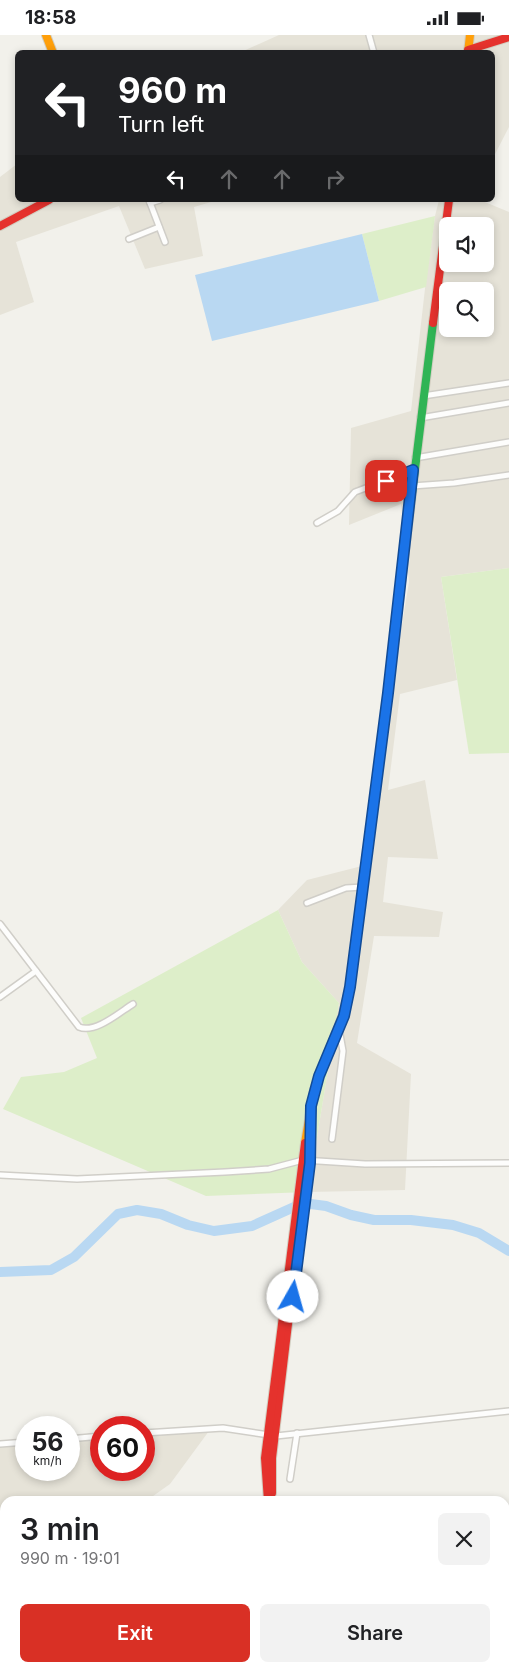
<!DOCTYPE html>
<meta charset="utf-8">
<style>
:root{--surface:#fff;--page:#f2f2f2;--text:#202124;--muted:#757577;--accent:#d93025}
body{margin:0;font-family:Inter,sans-serif;background:var(--page);color:var(--text);height:100vh;display:flex;flex-direction:column;font-size:19px;white-space:nowrap}
*{box-sizing:border-box;margin:0}
p{font-size:16px;color:var(--muted)}
.icon{flex:none;width:28px;height:28px;fill:none;stroke:currentColor;stroke-width:2;stroke-linecap:round;stroke-linejoin:round}
.map{position:relative;flex:1;overflow:hidden}
.drawer{position:absolute;left:0px;top:1461px;width:510px;height:176px;display:flex;flex-direction:column;background:var(--surface);border-radius:15px 15px 0 0;box-shadow:0 2px 8px #0003}
.drawer>*{flex:none}
.top-card{position:absolute;left:15px;top:15px;width:480px;height:152px;border-radius:8px;box-shadow:0 2px 8px #0003;background:#202124;color:#fff;overflow:hidden}
.tools{position:absolute;left:439px;top:182px;display:grid;gap:10px}
.tools a{display:grid;place-items:center;width:55px;height:55px;border-radius:8px;background:var(--surface);box-shadow:0 2px 8px #0003;font-size:25px}
.speed{position:absolute;left:15px;top:1381px;display:flex;gap:10px;font-size:25px;font-weight:700;text-align:center}
.speed>*{display:grid;place-content:center;width:65px;height:65px;border-radius:50%;background:var(--surface);box-shadow:0 2px 8px #0003;line-height:1}
.speed small{font-size:12px;font-weight:400}
.speed .limit{border:8px solid #d22;background:#fff;color:#111}
.pin{position:absolute;display:grid;place-items:center;width:42px;height:42px;color:#fff;margin:-21px;border-radius:10px;box-shadow:0 2px 8px #0006}
.me{position:absolute;width:55px;margin:-28px;rotate:7deg;stroke-linejoin:round;filter:drop-shadow(0 0 4px #0008)}
.turn{display:flex;align-items:center;gap:18px;height:105px;padding:0 20px;font-size:22px}
.turn .icon{width:65px;height:65px;stroke-width:2.5}
.turn b{display:block;font-size:35px;line-height:42px}
.lanes{display:flex;align-items:center;height:48px;padding:0 20px;background:#0003;justify-content:center;gap:25px;direction:ltr}
.lanes .off{opacity:.35}
.round{display:grid;place-items:center;flex:none;width:52px;height:52px;border-radius:8px;background:var(--page)}
.summary{display:flex;align-items:center;justify-content:space-between;height:85px;padding:0 20px}
h1{font-size:30px;font-weight:600;line-height:38px}
.action{display:flex;gap:10px;margin-top:auto;padding:10px 20px}
.action a{flex:1;height:58px;border-radius:8px;background:var(--accent);color:#fff;font-size:20px;font-weight:600;line-height:58px;text-align:center}
.action a+a{background:var(--page);color:var(--text)}
.status{display:flex;justify-content:space-between;align-items:center;height:35px;padding:0 25px;background:var(--surface);direction:ltr}
.status svg{height:14px;fill:currentColor}
.map>svg:first-child{display:block}
.residential{fill:#e6e3d8;fill-rule:evenodd}
.green{fill:#ddeec9}
.water{fill:#b9d8f2}
.lines{fill:none;stroke-linecap:round;stroke-linejoin:round}
.river{stroke:#b9d8f2;stroke-width:10}
.street-casing{stroke:#d0cec8;stroke-width:8}
.fast-casing{stroke:#d2cec1;stroke-width:10}
.slow-casing{stroke:#d2cec1;stroke-width:10}
.jam-casing{stroke:#d2cec1;stroke-width:10}
.street{stroke:#fdfdfc;stroke-width:5}
.fast{stroke:#30b455;stroke-width:8}
.slow{stroke:#ff9f0a;stroke-width:8}
.jam{stroke:#e5322d;stroke-width:8}
.route-casing{stroke:#114b97;stroke-width:12}
.route{stroke:#1a73e8;stroke-width:9}
</style>
<div class="status"><b>18:58</b><svg viewBox="0 0 49 12"><path d="M0 12V9h3v3zM5 12V6h3v6zM10 12V3h3v9zM15 12V0h3v12zM26 1h20v11H26zM47 4h2v5h-2z"/></svg></div>
<div class="map">
<svg width="509" height="1637" viewBox="0 0 509 1637">
<rect width="100%" height="100%" fill="#f2f1eb"/>
<g class="residential">
<polygon points="279,0 509,0 509,92 493,123 492,18 239,18"/>
<polygon points="17,129 18,165 218,165 194,172 203,221 145,234 119,171 16,207 34,267 0,280 0,142"/>
<path d="M439 165H480L509 177V533L441 542 457 645 400 659 388 755 425 745 438 824 388 822 383 867 443 877 439 902 374 901 357 1008 411 1039 405 1155 308 1157 339 968 302 927 278 875 307 845 362 831 409 547 401 469 349 490 351 393 411 376 426 245 435 181ZM448 191H485V229H448ZM448 256H485V294H448Z"/>
<polygon points="209,1396 170,1449 146,1466 5,1466 5,1519 0,1512 0,1411 26,1409 26,1435 69,1435 69,1406 101,1403 101,1435 144,1435 144,1400"/>
<polygon points="184,1633 263,1633 263,1637 180,1637"/>
</g>
<g class="green">
<polygon points="435,181 426,252 379,266 362,199"/>
<polygon points="509,533 509,718 469,719 441,542"/>
<polygon points="278,875 302,927 339,968 308,1157 206,1161 3,1074 21,1042 64,1037 97,1023 81,983"/>
</g>
<polygon class="water" points="362,199 379,266 212,306 195,240"/>
<g class="lines">
<polyline class="river" points="0,1237 51,1235 74,1222 118,1179 137,1175 161,1179 188,1190 214,1196 252,1191 303,1168 326,1171 351,1180 374,1185 411,1185 453,1190 479,1198 509,1216"/>
<g class="street-casing">
<g id="street">
<polyline points="369,0 374,18"/>
<polyline points="149,165 165,207"/>
<polyline points="150,168 160,165"/>
<polyline points="129,204 159,192"/>
<polyline points="423,361 509,348"/>
<polyline points="420,383 509,368"/>
<polyline points="415,423 509,407"/>
<polyline points="412,451 454,448 509,440"/>
<polyline points="317,488 338,476 355,457 413,435"/>
<polyline points="307,868 346,853 363,852"/>
<path d="M0 889 79 992C95 999 120 977 133 969"/>
<polyline points="0,962 36,936"/>
<polyline points="332,1104 343,1016 339,994"/>
<polyline points="0,1140 77,1144 225,1137 269,1134 303,1125 365,1129 509,1128"/>
<polyline points="144,1398 223,1393 276,1401 509,1376"/>
<polyline points="69,1404 101,1401"/>
<polyline points="0,1409 26,1407"/>
<polyline points="290,1444 297,1398"/>
</g>
</g>
<g class="fast-casing">
<polyline id="fast" points="383,694 433,288"/>
</g>
<g class="slow-casing">
<g id="slow">
<polyline points="46,0 53,18"/>
<polyline points="468,18 470,0"/>
<polyline points="305,1108 314,1055 342,982 350,952 383,694"/>
<polyline points="490,1637 494,1632"/>
</g>
</g>
<g class="jam-casing">
<g id="jam">
<polyline points="468,15 509,2"/>
<polyline points="0,191 49,165"/>
<polyline points="433,288 449,165"/>
<polyline points="272,1458 272,1423 309,1113"/>
<polyline points="268,1466 265,1423 305,1108"/>
<polyline points="505,1620 509,1616"/>
<polyline points="267,1632 267,1637"/>
</g>
</g>
<use href="#street" class="street"/>
<use href="#fast" class="fast"/>
<use href="#slow" class="slow"/>
<use href="#jam" class="jam"/>
</g>
<g class="lines">
<g class="route-casing">
<polyline id="route" points="293,1262 310,1128 311,1071 319,1041 344,981 350,952 388,658 413,435 386,446"/>
</g>
<use href="#route" class="route"/>
</g>
</svg>
<div class="tools">
<a><svg class="icon" aria-label="sound" viewBox="0 0 24 24"><path d="M4 9h4l5-4v14l-5-4H4zM17 9q2 3 0 6"/></svg></a>
<a><svg class="icon" aria-label="search" viewBox="0 0 24 24"><circle cx="10" cy="10" r="6"/><path d="M15 15l6 6"/></svg></a>
</div>
<div class="speed"><div>56<small>km/h</small></div><div class="limit">60</div></div>
<div class="pin" style="left:386px;top:446px;background:#d93025"><svg class="icon" aria-label="arrive" viewBox="0 0 24 24"><path d="M6 21V4h12l-3 4 3 4H6"/></svg></div>
<svg class="me" style="left:293px;top:1262px" viewBox="-20 -20 40 40"><circle r="19" fill="#fff"/><path d="M0-13L10 11 0 6-10 11z" fill="#1a73e8"/></svg>
<div class="top-card">
<div class="turn"><svg class="icon" aria-label="left" viewBox="0 0 24 24"><path d="M17 20v-9H6M10 6l-5 5 5 5"/></svg><div><b>960 m</b>Turn left</div></div>
<div class="lanes"><svg class="icon" aria-label="left" viewBox="0 0 24 24"><path d="M17 20v-9H6M10 6l-5 5 5 5"/></svg><svg class="icon off" aria-label="ahead" viewBox="0 0 24 24"><path d="M12 20V5M6 11l6-6 6 6"/></svg><svg class="icon off" aria-label="ahead" viewBox="0 0 24 24"><path d="M12 20V5M6 11l6-6 6 6"/></svg><svg class="icon off" aria-label="right" viewBox="0 0 24 24"><path d="M7 20v-9h11M14 6l5 5-5 5"/></svg></div>
</div>
<section class="drawer">
<div class="summary"><div><h1>3 min</h1><p>990 m · 19:01</p></div><a class="round"><svg class="icon" aria-label="close" viewBox="0 0 24 24"><path d="M6 6l12 12M18 6L6 18"/></svg></a></div>
<div class="action"><a>Exit</a><a>Share</a></div>
</section>
</div>
